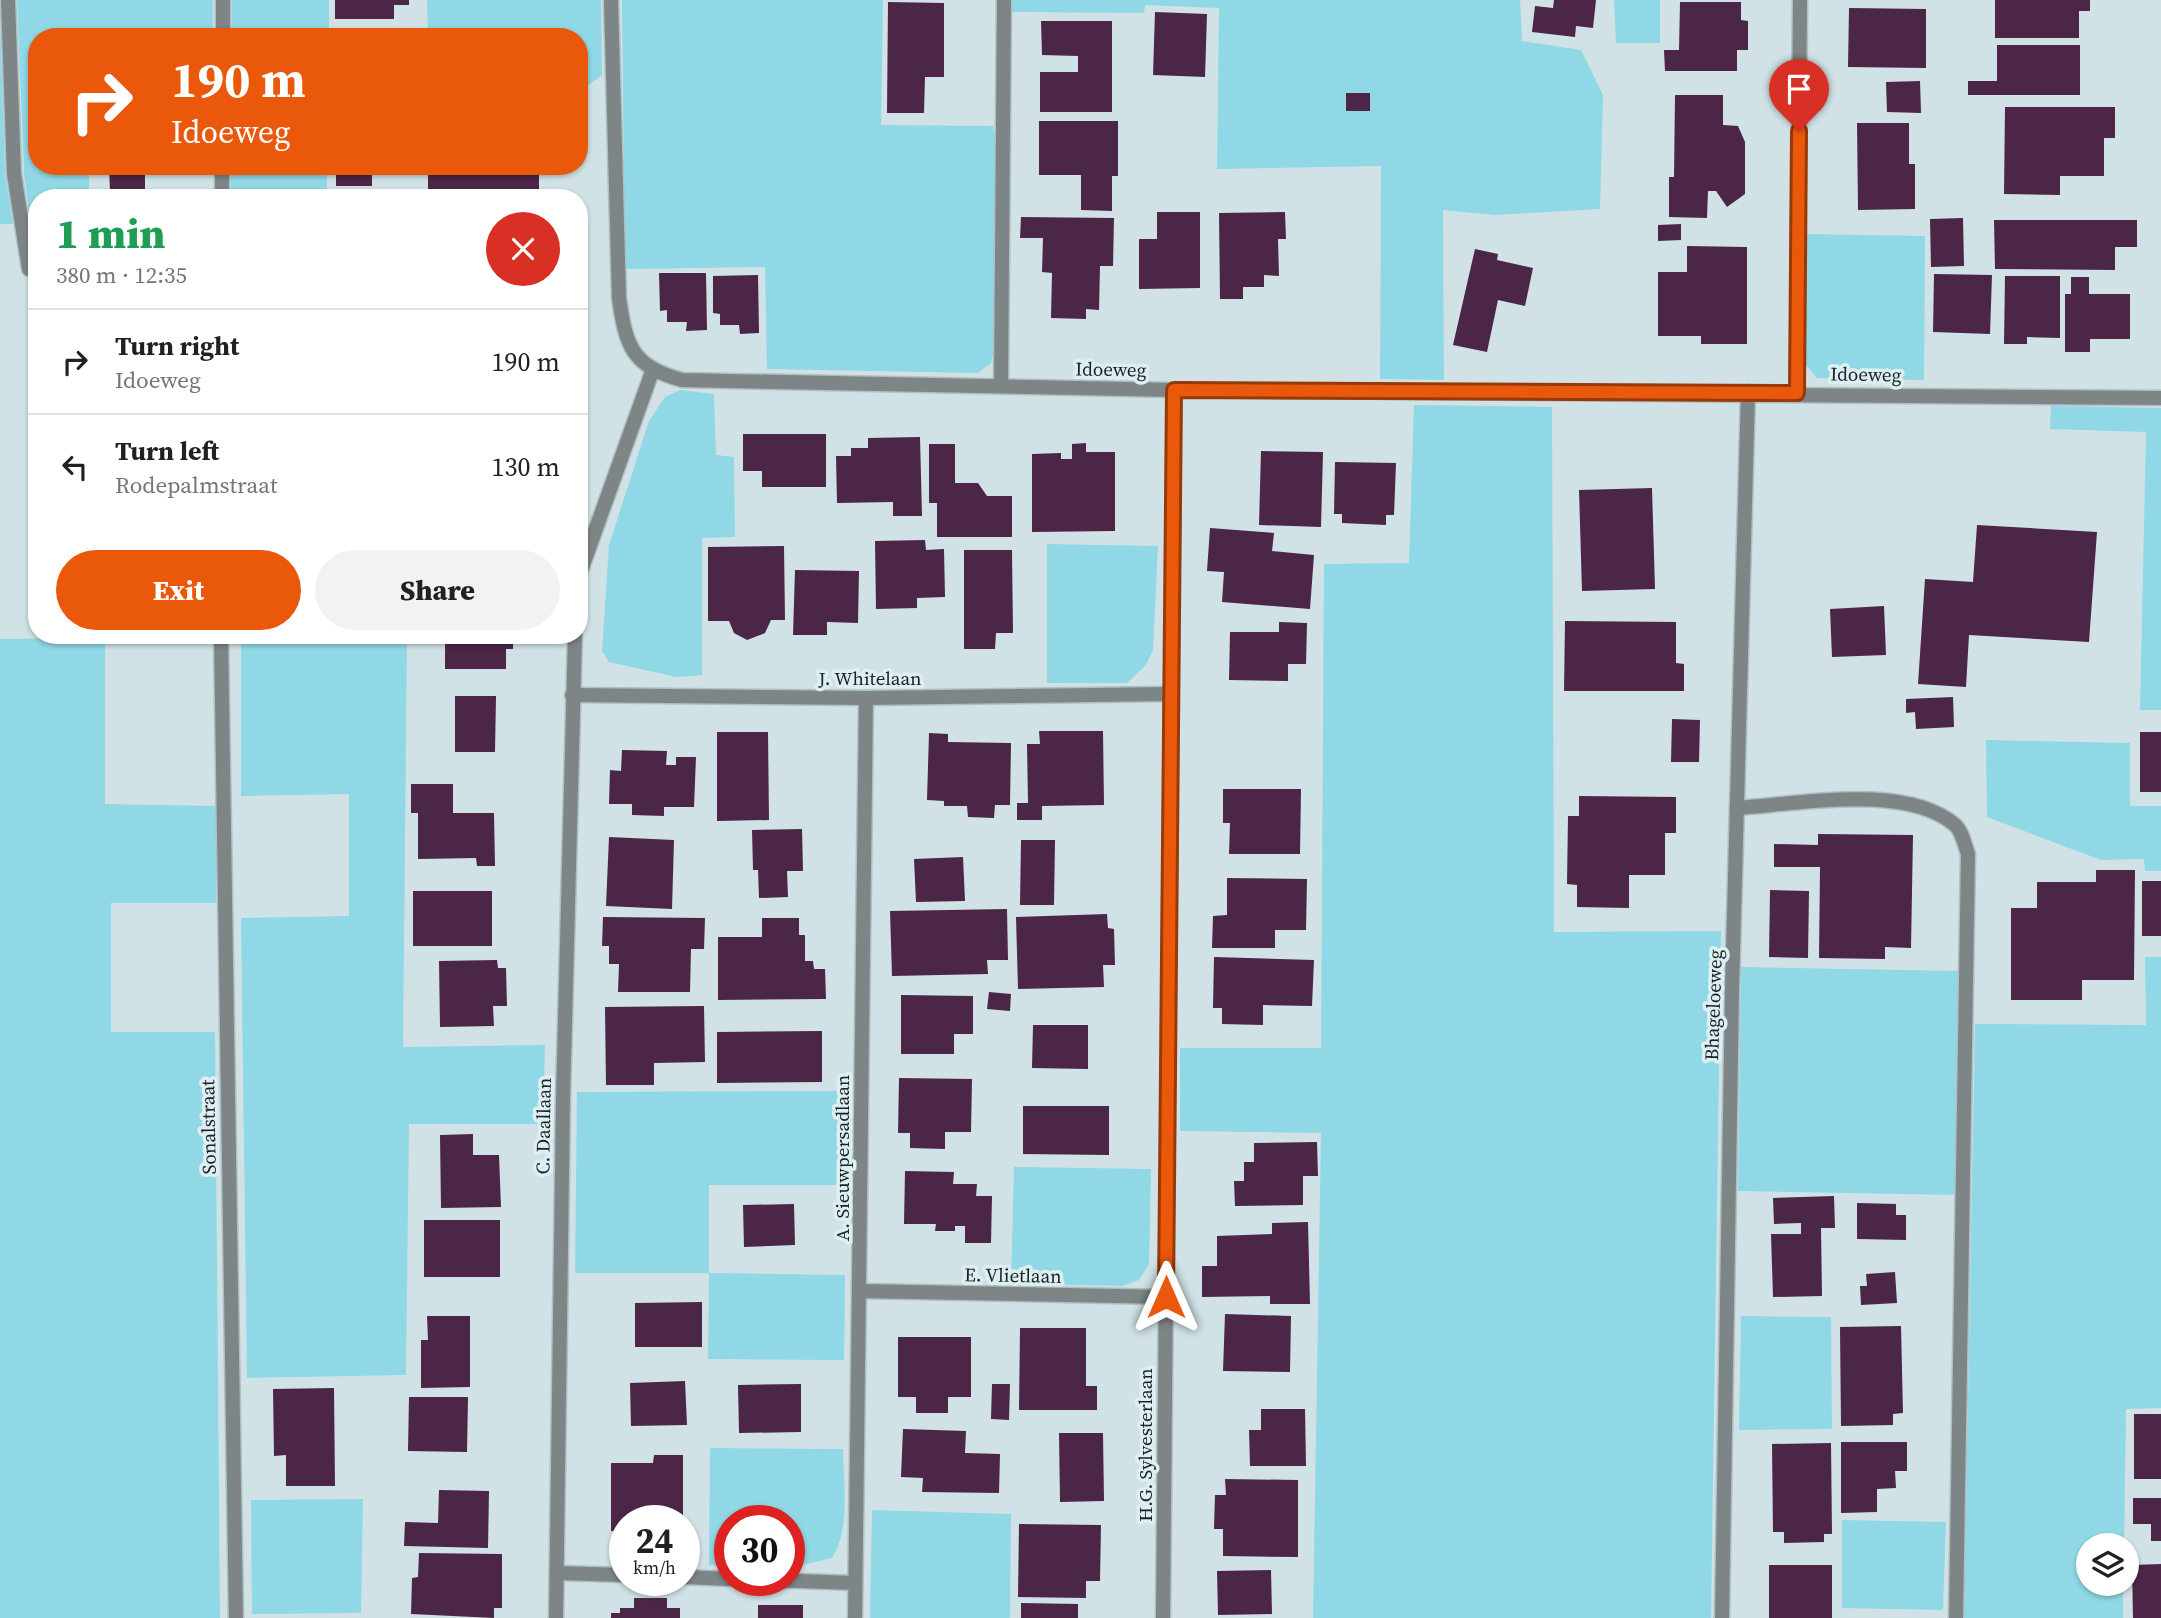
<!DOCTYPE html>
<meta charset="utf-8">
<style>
:root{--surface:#fff;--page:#f2f2f2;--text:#202124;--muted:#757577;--line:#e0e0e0;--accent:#ea580c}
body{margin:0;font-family:"Source Serif 4",serif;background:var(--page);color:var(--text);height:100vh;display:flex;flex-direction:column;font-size:26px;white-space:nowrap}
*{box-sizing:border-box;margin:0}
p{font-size:23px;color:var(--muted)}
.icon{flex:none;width:38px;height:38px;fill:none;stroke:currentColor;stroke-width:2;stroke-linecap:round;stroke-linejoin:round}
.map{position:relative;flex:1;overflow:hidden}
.panel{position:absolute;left:28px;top:189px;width:560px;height:455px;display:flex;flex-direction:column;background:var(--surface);border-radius:28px;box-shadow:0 2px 5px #0004}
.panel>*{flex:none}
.banner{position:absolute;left:28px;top:28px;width:560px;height:147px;border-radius:28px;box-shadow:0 2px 5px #0004;background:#ea580c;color:#fff;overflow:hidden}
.tools{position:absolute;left:2076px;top:1533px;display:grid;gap:14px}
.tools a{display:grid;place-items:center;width:63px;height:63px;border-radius:50%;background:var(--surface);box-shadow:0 2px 5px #0004;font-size:35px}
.speed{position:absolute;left:609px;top:1505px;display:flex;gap:14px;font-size:35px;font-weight:700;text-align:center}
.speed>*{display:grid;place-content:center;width:91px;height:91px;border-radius:50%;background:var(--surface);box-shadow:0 2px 5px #0004;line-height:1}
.speed small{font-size:18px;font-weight:400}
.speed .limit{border:10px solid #d22;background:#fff;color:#111}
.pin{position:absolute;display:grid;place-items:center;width:60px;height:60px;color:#fff;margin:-72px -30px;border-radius:50% 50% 50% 0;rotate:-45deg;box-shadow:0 0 7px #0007}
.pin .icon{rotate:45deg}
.me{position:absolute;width:77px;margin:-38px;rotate:0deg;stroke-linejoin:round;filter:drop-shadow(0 0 5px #0008)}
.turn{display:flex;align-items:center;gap:24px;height:147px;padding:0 28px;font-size:32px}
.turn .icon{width:91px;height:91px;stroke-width:2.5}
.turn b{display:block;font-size:49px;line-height:60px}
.round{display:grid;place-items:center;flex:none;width:74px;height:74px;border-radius:37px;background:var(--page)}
.overview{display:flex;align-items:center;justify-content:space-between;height:119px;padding:0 28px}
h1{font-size:42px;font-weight:800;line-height:52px;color:#1e9e55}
.primary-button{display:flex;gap:14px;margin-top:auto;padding:14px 28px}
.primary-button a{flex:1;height:80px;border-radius:42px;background:var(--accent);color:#fff;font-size:28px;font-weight:800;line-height:80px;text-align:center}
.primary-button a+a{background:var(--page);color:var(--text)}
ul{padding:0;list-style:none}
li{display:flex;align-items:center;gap:21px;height:105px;padding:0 28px;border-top:2px solid var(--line)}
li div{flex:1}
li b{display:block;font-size:26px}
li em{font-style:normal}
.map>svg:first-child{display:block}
.green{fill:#90d8e5}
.building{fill:#4c2646}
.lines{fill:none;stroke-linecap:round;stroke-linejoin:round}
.service-casing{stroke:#afbfc3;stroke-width:17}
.minor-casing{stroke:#afbfc3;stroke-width:17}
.service{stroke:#7e8586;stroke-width:14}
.minor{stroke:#7e8586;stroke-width:14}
.route-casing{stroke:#983908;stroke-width:18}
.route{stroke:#ea580c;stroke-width:12}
.labels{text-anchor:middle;stroke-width:7;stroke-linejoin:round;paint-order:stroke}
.street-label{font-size:19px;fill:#1a2122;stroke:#ddeff3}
</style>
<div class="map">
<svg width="2161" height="1618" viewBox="0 0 2161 1618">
<rect width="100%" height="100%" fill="#d0e2e6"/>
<g class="green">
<polygon points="17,0 213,0 213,37 37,37 37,166 89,166 89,198 37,198 37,220 30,220 24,173"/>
<rect x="232" y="0" width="97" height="37"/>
<polygon points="427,0 601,0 602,75 586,87 579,87 579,37 428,37"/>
<polygon points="622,0 883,0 881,125 993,126 997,151 996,342 991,363 978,373 767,369 765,267 625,269"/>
<polygon points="1012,0 1520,0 1522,41 1581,50 1603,95 1600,209 1495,215 1443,210 1444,380 1380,379 1381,166 1217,169 1219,8 1145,5 1144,13 1012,12"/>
<polygon points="1614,0 1660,0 1660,43 1616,43"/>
<polygon points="0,17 5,174 13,224 0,224"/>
<rect x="231" y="166" width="96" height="32"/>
<polygon points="1807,234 1925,236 1924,380 1817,378 1804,363"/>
<polygon points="680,390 714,394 716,455 734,457 735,537 702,538 702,675 676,677 609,662 602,651 609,545 649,421 665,397"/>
<polygon points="1414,405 1552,407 1554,932 1721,931 1711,1618 1313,1618 1321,1133 1180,1131 1180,1048 1321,1048 1324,564 1409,563"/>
<polygon points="2051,406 2161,408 2161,710 2140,710 2146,432 2050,429"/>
<polygon points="1047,544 1158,546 1153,650 1146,665 1127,683 1047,683"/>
<polygon points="241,635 407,635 403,1047 545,1045 543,1124 409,1124 406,1375 247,1378 241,918 349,916 349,794 241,796"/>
<polygon points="105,638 105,804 216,806 216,903 111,903 111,1032 215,1032 220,1618 0,1618 0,639"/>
<polygon points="1986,740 2130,743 2130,806 2161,806 2161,871 2145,871 2144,859 2101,860 1987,817"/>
<polygon points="2145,957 2161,957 2161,1408 2126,1409 2124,1545 2088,1545 2088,1584 2123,1584 2123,1618 1964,1618 1975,1024 2146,1025"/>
<polygon points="1741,967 1960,971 1957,1195 1738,1191"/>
<polygon points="851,1091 850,1185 709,1185 709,1273 845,1275 844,1360 708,1359 709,1273 575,1273 577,1092"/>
<polygon points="1014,1167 1151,1169 1149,1264 1139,1280 1122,1286 1011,1284"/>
<polygon points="1741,1316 1831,1317 1832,1429 1739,1430"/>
<path d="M710 1448 843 1449C843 1483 851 1528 832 1558L789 1568V1521H730V1566L709 1565Z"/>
<polygon points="363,1499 361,1613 252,1614 251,1500"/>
<polygon points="872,1510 1011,1514 1010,1618 870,1618"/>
<polygon points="1842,1520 1946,1522 1943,1610 1842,1608"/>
</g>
<g class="building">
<polygon points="335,0 409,0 409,5 394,5 394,19 335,19"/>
<polygon points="1554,0 1596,0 1593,28 1576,26 1575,37 1532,32 1535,6 1553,8"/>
<polygon points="1995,0 2090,0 2090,11 2079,11 2079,38 1995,38"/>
<polygon points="888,2 944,3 944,77 925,77 924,113 887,113"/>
<polygon points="1680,2 1741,2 1741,20 1748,21 1748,50 1737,50 1737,71 1665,71 1664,50 1679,50"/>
<polygon points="1849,8 1926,9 1926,68 1848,67"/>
<polygon points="1155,12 1207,14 1205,77 1153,75"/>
<polygon points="1041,21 1112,21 1112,112 1040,112 1040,72 1078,72 1078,56 1042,55"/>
<polygon points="371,31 371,37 335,37 335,32"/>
<polygon points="1997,45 2080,45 2080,95 1968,95 1968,81 1997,81"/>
<polygon points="1920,81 1921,113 1887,112 1886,82"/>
<rect x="1346" y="93" width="24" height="18"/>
<polygon points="1675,95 1723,95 1723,125 1738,126 1745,142 1745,194 1727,207 1716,191 1708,191 1707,218 1669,217 1669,177 1674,177"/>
<polygon points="2005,107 2115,107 2115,138 2104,138 2104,176 2060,176 2060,195 2004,194"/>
<polygon points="1039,121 1118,121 1118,176 1112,176 1112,211 1081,210 1081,175 1039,175"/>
<polygon points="1857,123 1909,123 1909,164 1915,164 1915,209 1858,210"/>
<polygon points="109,166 145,166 145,191 110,191"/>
<rect x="336" y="166" width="36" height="20"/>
<rect x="428" y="166" width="111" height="32"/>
<polygon points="1157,212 1200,212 1200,288 1139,289 1139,239 1157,239"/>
<polygon points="1285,212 1286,239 1278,239 1279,276 1264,275 1264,287 1243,287 1243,299 1220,299 1219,213"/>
<polygon points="1021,217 1114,218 1113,266 1100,266 1099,310 1086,309 1086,319 1051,318 1052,273 1042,272 1043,238 1020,238"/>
<polygon points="1963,218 1964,266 1931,267 1930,219"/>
<polygon points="1994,220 2137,220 2137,247 2115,247 2115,270 1995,269"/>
<polygon points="1681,224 1681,240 1658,241 1658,225"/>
<polygon points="1687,246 1747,247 1747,344 1701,344 1701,336 1658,336 1658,272 1687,272"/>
<polygon points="1475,249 1498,254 1497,260 1533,268 1525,306 1498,300 1487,352 1453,345"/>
<polygon points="659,273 706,273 707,330 686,331 687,322 667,322 667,310 660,311"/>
<polygon points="1934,274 1992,275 1990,334 1933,332"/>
<polygon points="758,275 759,333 740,334 739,325 720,325 720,314 713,313 713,276"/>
<polygon points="2005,276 2060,276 2060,338 2027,337 2027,344 2004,344"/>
<polygon points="2071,277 2089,277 2089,294 2130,294 2130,339 2090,339 2090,352 2065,352 2065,294 2071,294"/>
<polygon points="743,434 826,434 826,487 762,487 762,471 743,471"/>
<polygon points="920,437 922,516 893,516 893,502 837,503 836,456 851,456 851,448 868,448 868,438"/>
<polygon points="1086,443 1086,452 1115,452 1115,531 1032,532 1032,454 1061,453 1061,459 1072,459 1072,444"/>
<polygon points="929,444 955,444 955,483 978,483 987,496 1012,496 1012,537 937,537 937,503 929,503"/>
<polygon points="1261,451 1323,452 1321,527 1259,525"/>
<polygon points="1335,462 1396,463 1394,515 1386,515 1386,525 1342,523 1342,514 1334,514"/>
<polygon points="1652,488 1655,589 1582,591 1579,490"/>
<polygon points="1977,525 2097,532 2089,642 1969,635 1966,687 1918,684 1925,579 1973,582"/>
<polygon points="1210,528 1274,533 1272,551 1314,555 1310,609 1222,602 1224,572 1207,571"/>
<polygon points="925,540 926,550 944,549 945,597 917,598 917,608 876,609 875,541"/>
<polygon points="784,546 785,620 771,620 765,633 747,640 734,633 729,621 708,621 708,547"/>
<polygon points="964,550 1012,550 1013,633 996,633 995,649 964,649"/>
<polygon points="795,570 859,571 858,623 827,622 827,635 793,635"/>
<polygon points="1884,606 1886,655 1832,657 1830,609"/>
<polygon points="1565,621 1676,622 1676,663 1684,664 1684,691 1564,691"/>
<polygon points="1279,622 1307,623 1306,664 1288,664 1288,681 1229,680 1230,632 1279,632"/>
<polygon points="445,635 513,635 513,649 506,649 506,669 445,669"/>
<polygon points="455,696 496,696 495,752 455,752"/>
<polygon points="1953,697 1954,727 1916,729 1915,712 1906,713 1906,699"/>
<polygon points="1672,719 1700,720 1699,762 1671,762"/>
<polygon points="1039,731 1103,731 1104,805 1042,806 1042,820 1017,820 1017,803 1028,803 1027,744 1040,744"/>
<polygon points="717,732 768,732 769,820 717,821"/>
<rect x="2140" y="732" width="21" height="60"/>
<polygon points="929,733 948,734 948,742 1011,743 1010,805 995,805 994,818 968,817 967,806 944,806 944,801 927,800"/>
<polygon points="622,750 667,751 666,765 676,765 676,757 696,757 694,807 664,807 664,816 632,815 632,804 609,804 610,770 621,771"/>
<polygon points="411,784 453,784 453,813 494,813 495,866 477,866 476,858 418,859 418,813 411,813"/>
<polygon points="1223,789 1301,789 1300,854 1229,854 1230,823 1223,823"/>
<polygon points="1579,796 1676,797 1676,833 1665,833 1665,875 1629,875 1629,908 1577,907 1577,885 1567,884 1568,816 1579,816"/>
<polygon points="802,829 803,871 787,871 788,897 759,898 758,870 753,870 752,830"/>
<polygon points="1818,834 1913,835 1911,948 1885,947 1885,959 1819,958 1820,867 1774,867 1774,844 1818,845"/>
<polygon points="609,837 674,840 672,909 606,906"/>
<polygon points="1021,840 1055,840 1054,905 1020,905"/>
<polygon points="963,857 965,901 916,902 914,859"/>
<polygon points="2096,870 2135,870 2134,980 2082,980 2082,1000 2011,1000 2011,908 2037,908 2037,882 2096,882"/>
<polygon points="1227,878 1307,879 1306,930 1275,930 1275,948 1212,948 1213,916 1227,915"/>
<rect x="2142" y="881" width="19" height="55"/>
<polygon points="1770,890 1809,891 1808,958 1769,957"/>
<rect x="413" y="891" width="79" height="55"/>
<polygon points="1007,909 1008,960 987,960 988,974 892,976 890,911"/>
<polygon points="1107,914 1108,928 1114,929 1115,965 1103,965 1104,987 1018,989 1016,917"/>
<polygon points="603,917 705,918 704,949 691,949 690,992 618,992 619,964 609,964 609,946 602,946"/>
<polygon points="762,918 799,918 799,935 805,935 805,961 813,961 814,969 825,969 826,999 718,1000 718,937 762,937"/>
<polygon points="1214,957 1314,960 1312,1006 1263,1005 1263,1025 1222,1024 1222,1008 1213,1008"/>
<polygon points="497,960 498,968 506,968 507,1006 493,1006 494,1026 440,1027 439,961"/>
<polygon points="989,992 1011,994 1010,1011 987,1009"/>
<polygon points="901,995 973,996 973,1034 954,1034 954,1054 901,1054"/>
<polygon points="704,1006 705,1062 654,1063 654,1085 606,1085 605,1007"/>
<polygon points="1033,1025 1088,1025 1088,1069 1032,1068"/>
<polygon points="822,1031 822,1082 717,1083 717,1032"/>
<polygon points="899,1078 972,1079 971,1132 945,1132 945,1149 910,1148 910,1133 898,1133"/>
<polygon points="1023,1106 1109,1106 1109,1155 1023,1154"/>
<polygon points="473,1134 473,1155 499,1155 501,1207 441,1208 440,1135"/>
<polygon points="1317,1142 1318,1176 1303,1176 1303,1205 1235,1206 1234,1181 1244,1181 1244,1162 1254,1162 1254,1143"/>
<polygon points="905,1171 954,1172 953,1184 977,1184 976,1196 992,1196 991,1243 965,1243 965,1226 955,1226 955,1231 935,1231 936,1224 904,1224"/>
<polygon points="1834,1196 1835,1228 1821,1228 1822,1296 1773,1297 1771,1234 1801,1234 1801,1223 1774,1224 1773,1198"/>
<polygon points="1857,1203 1896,1204 1896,1215 1906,1215 1906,1240 1857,1239"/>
<polygon points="794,1204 795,1245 744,1247 743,1205"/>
<rect x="424" y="1220" width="76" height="57"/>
<polygon points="1308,1222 1310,1304 1270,1304 1270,1296 1202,1297 1202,1266 1217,1266 1217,1236 1272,1234 1272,1223"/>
<polygon points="1895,1272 1897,1303 1861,1305 1860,1286 1867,1286 1866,1274"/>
<polygon points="702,1302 702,1347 635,1347 635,1303"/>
<polygon points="1225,1314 1291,1316 1290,1372 1223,1371"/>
<polygon points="427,1316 470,1316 470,1387 421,1388 421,1340 428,1340"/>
<polygon points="1901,1326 1903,1413 1893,1414 1893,1425 1841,1426 1840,1327"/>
<polygon points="1020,1328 1086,1328 1086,1386 1097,1386 1097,1410 1019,1410"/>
<polygon points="898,1337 971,1337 971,1397 948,1397 948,1413 916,1413 916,1397 898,1397"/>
<polygon points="685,1381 687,1425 631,1426 630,1383"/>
<polygon points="801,1384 801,1432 739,1433 738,1385"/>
<polygon points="992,1384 1010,1384 1009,1420 991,1419"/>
<polygon points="334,1388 335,1486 286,1486 286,1455 274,1456 273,1389"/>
<polygon points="409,1397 468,1397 467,1452 408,1451"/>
<polygon points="1261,1409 1305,1409 1306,1466 1250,1466 1249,1430 1261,1430"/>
<rect x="2134" y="1414" width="27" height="65"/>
<polygon points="903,1429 966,1431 965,1453 1000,1454 999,1493 922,1492 923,1478 901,1477"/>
<polygon points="1059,1433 1103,1433 1104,1501 1060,1502"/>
<polygon points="1841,1442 1907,1442 1907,1471 1895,1471 1896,1488 1877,1489 1877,1512 1841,1513"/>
<polygon points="1831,1443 1832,1534 1824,1534 1824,1542 1784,1543 1784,1532 1773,1532 1772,1444"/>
<polygon points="654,1455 683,1455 683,1521 625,1521 625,1531 611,1531 611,1463 653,1463"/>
<polygon points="1225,1479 1298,1480 1298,1557 1223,1556 1223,1529 1214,1529 1215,1495 1226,1495"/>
<polygon points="439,1490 489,1491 488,1548 404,1546 405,1522 438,1523"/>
<polygon points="2133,1498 2161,1498 2161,1541 2151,1541 2151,1524 2133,1524"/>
<polygon points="1019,1524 1101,1525 1100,1581 1086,1581 1086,1598 1018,1597"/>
<polygon points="419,1553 502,1554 502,1608 494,1608 494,1618 411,1614 412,1578 418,1577"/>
<polygon points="2161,1564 2161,1618 2133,1618 2132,1565"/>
<rect x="1769" y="1565" width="63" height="53"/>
<polygon points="1271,1570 1272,1614 1218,1615 1217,1571"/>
<polygon points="634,1598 667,1598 667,1608 680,1608 680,1618 611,1618 611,1613 620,1613 620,1608 634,1608"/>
<polygon points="1021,1603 1078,1604 1078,1618 1021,1618"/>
<rect x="758" y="1605" width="45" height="13"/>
</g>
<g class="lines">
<g class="service-casing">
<g id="service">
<polyline points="8,0 14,174 29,269"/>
<path d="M1737 808C1798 804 1906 783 1955 825 1962 831 1965 846 1968 854L1956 1618"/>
</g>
</g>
<g class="minor-casing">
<g id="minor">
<path d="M611 0 619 298C626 347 632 366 682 380L1174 390 2161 398"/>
<polyline points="223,37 223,0"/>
<polyline points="222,198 222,166"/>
<polyline points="1001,386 1004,0"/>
<polyline points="1797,393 1800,0"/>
<polyline points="579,576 652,372"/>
<polyline points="221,635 236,1618"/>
<polyline points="572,695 866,698 1169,694"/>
<polyline points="860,1291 1166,1297"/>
<polyline points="557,1573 625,1575"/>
<polyline points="684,1577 730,1579"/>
<polyline points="770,1580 855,1583"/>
<polyline points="556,1618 563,1098 575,635"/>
<polyline points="855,1618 866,698"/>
<polyline points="1163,1618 1174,390"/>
<polyline points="1722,1618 1732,990 1748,392"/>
</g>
</g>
<use href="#service" class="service"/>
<use href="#minor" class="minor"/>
</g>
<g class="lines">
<g class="route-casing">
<polyline id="route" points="1166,1297 1174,390 1797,393 1799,131"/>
</g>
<use href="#route" class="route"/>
</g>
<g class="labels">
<g class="street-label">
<text transform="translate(1111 369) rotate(1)" y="7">Idoeweg</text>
<text transform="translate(1866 374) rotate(1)" y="7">Idoeweg</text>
<text x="870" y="685">J. Whitelaan</text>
<text transform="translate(1713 1005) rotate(-88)" y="7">Bhageloeweg</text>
<text transform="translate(543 1126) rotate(-89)" y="7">C. Daallaan</text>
<text transform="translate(208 1127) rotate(-91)" y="7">Sonalstraat</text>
<text transform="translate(842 1158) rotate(-90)" y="7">A. Sieuwpersadlaan</text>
<text transform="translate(1013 1275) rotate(1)" y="7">E. Vlietlaan</text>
<text transform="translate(1145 1445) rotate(-90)" y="7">H.G. Sylvesterlaan</text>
</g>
</g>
</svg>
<div class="tools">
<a><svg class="icon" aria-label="layers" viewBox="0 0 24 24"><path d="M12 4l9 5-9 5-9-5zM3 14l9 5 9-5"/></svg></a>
</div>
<div class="speed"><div>24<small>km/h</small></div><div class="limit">30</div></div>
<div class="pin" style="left:1799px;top:131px;background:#d93025"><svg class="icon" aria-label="arrive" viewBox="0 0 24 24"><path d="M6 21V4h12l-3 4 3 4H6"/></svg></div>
<svg class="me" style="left:1166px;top:1297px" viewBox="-20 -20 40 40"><path d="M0-17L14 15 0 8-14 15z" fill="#ea580c" stroke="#fff" stroke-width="4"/></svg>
<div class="banner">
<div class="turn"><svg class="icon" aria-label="right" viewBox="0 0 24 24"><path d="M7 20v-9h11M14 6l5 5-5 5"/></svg><div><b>190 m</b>Idoeweg</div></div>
</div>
<section class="panel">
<div class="overview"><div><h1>1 min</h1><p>380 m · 12:35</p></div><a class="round" style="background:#d93025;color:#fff"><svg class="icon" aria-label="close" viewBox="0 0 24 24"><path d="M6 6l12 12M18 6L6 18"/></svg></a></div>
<ul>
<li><svg class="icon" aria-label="right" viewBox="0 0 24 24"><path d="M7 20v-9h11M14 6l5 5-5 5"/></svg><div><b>Turn right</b><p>Idoeweg</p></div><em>190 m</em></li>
<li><svg class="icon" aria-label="left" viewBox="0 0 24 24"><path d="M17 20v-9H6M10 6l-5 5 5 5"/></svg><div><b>Turn left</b><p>Rodepalmstraat</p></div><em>130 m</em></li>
</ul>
<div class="primary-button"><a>Exit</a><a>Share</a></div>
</section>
</div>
